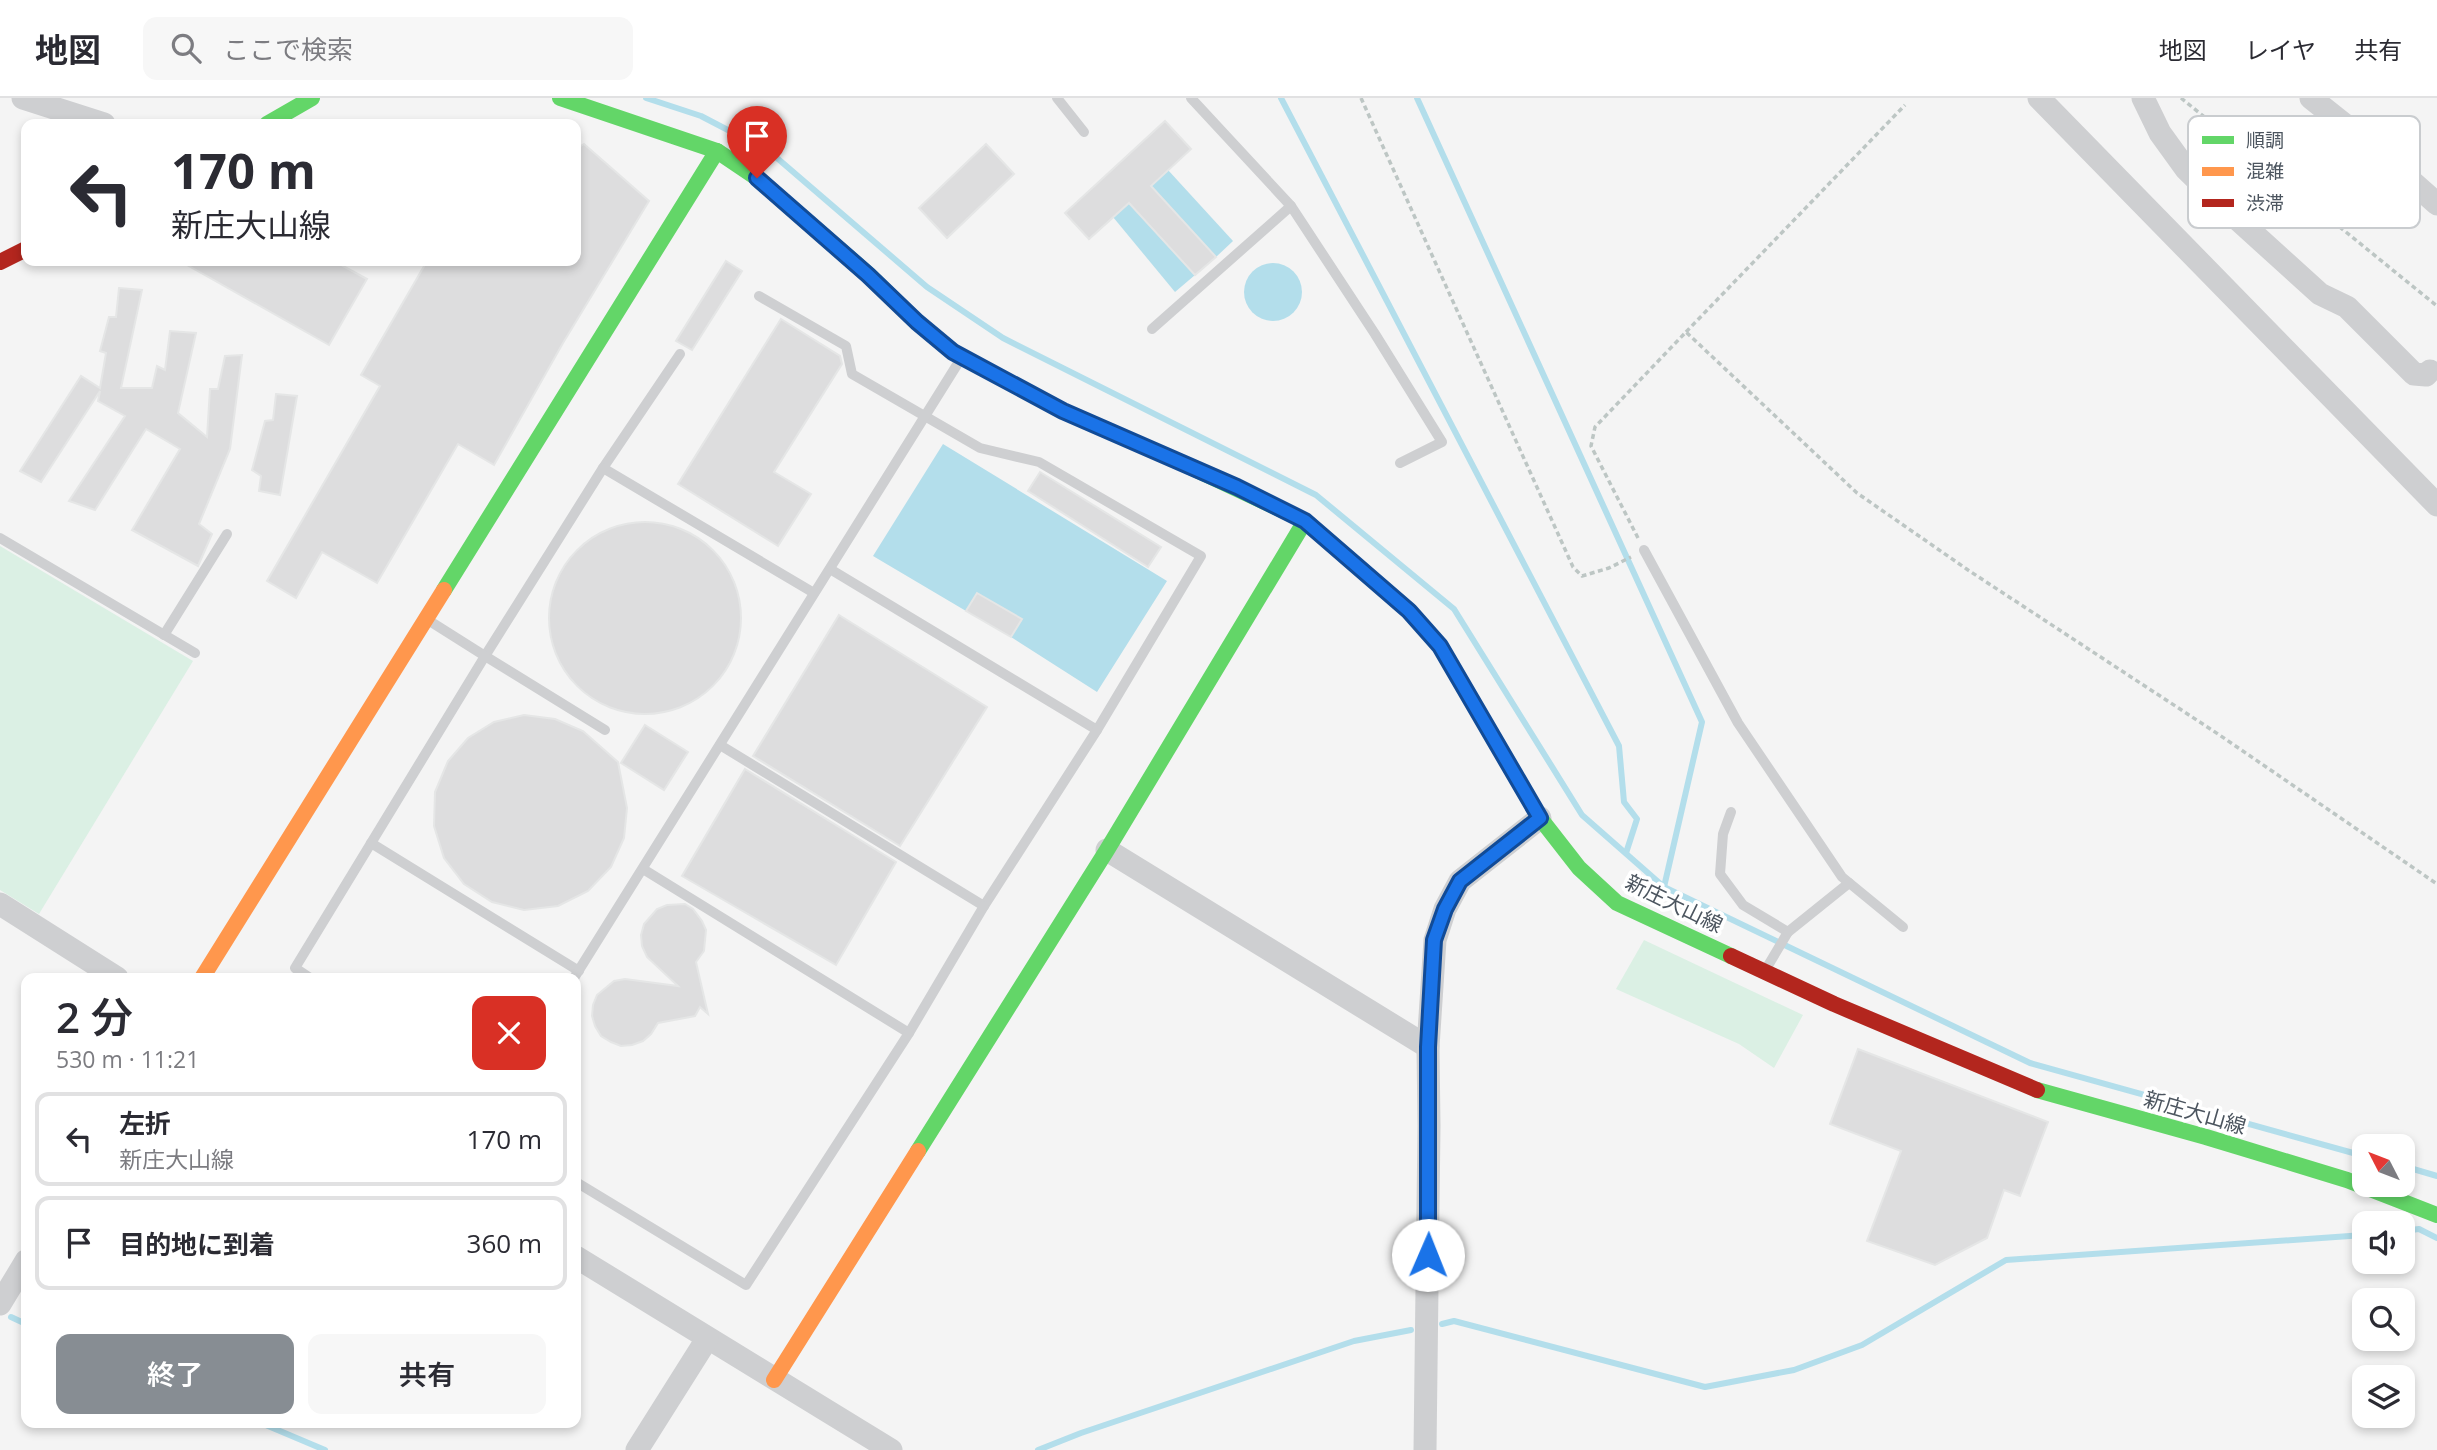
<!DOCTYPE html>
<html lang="ja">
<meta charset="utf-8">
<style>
:root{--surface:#fff;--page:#f7f7f7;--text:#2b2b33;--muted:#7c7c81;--line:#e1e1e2;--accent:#878d93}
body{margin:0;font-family:"Open Sans","Noto Sans JP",sans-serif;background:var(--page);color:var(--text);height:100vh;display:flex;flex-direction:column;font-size:26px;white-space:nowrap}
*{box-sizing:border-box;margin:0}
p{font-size:23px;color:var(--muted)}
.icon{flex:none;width:38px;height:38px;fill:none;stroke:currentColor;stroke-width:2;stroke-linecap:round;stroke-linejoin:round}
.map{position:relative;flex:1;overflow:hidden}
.drawer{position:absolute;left:21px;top:875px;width:560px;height:455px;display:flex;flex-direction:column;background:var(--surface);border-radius:14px;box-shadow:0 4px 10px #0003}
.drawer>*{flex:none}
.top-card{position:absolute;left:21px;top:21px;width:560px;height:147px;border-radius:14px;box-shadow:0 4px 10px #0003;background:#fff;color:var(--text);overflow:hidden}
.needle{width:46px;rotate:312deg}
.fabs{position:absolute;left:2352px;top:1036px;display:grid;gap:14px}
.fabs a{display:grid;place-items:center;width:63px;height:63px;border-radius:14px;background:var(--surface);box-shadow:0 4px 10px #0003;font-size:35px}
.pin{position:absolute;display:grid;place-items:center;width:60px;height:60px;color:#fff;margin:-72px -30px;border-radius:50% 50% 50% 0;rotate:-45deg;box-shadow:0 0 7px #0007}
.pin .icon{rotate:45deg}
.me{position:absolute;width:77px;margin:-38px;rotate:1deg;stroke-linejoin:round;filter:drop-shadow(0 0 5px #0008)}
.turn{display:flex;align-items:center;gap:24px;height:147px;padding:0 35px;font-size:32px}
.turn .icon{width:91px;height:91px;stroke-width:2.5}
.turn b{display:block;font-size:49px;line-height:60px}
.round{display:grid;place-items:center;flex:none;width:74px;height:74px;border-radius:14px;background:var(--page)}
.summary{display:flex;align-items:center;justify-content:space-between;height:119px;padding:0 35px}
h1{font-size:42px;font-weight:600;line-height:52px}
.primary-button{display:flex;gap:14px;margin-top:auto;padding:14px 35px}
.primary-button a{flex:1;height:80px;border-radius:14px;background:var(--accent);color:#fff;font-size:28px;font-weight:600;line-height:80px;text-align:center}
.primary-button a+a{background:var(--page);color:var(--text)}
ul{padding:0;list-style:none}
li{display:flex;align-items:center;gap:21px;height:94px;margin:0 14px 10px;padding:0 21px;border:4px solid var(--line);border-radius:14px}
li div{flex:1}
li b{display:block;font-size:26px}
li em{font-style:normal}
header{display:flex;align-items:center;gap:42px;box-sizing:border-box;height:98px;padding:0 35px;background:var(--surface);border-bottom:2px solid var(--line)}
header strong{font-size:33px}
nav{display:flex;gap:38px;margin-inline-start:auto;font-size:24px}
.search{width:490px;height:63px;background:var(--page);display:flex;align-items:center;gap:18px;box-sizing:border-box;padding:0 24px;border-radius:14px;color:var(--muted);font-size:26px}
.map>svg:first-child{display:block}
.green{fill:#dbf0e4}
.water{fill:#b3deeb}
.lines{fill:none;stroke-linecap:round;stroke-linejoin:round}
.stream{stroke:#b3deeb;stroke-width:6}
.building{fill:#ddddde;stroke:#e5e6e6;stroke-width:2}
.path{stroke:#bdc6c4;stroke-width:3.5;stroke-dasharray:5 3.5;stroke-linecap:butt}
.lane{stroke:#cecfd1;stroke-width:10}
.street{stroke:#cecfd1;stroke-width:23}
.fast{stroke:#63d668;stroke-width:16}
.slow{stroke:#ff974d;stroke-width:16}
.jam{stroke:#b3261e;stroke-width:16}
.route-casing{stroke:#114b97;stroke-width:18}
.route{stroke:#1a73e8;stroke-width:12}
.labels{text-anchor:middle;stroke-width:7;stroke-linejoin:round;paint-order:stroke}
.street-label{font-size:21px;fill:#4c555f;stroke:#fff}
.key{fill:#fff;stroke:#c9cccf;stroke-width:2}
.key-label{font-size:19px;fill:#4c555f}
</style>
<header>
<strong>地図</strong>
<div class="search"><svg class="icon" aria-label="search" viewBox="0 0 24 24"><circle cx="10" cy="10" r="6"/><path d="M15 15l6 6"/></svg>ここで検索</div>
<nav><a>地図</a><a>レイヤ</a><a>共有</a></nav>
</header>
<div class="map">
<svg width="2437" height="1352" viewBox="0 0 2437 1352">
<rect width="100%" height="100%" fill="#f4f4f4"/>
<g class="green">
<polygon points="0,448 193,563 39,816 0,792"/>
<polygon points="1644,842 1803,917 1774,970 1739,946 1616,891"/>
</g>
<g class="water">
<polygon points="1168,72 1233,143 1216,159 1151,88"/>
<polygon points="1129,105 1195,177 1175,194 1113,119"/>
<circle cx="1273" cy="194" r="29"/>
<polygon points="943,346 1167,483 1097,594 1011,539 1021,522 966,513 873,458"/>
</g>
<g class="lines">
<g class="stream">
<polyline points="646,0 701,18 770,54 927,189 1003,240 1316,397 1454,511 1582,717 1664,789 2030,965 2364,1058"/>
<polyline points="1281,0 1619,648 1624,704 1637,721 1626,755"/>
<polyline points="1417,0 1702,624 1664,789"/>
<polyline points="2403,1068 2437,1078"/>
<polyline points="2403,1133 2419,1131 2437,1140"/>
<polyline points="11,1219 26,1226"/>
<polyline points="1442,1226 1454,1223 1705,1289 1794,1272 1862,1247 2006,1162 2364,1137"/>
<polyline points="261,1325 325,1352"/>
<polyline points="1038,1352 1081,1335 1354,1243 1411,1232"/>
</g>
</g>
<g class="building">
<polygon points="1165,23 1191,51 1151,88 1216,159 1195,177 1129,105 1089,141 1065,115"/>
<polygon points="584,46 649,103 563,245 494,367 458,346 377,485 322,454 296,500 267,483 380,288 361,277 427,163 576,163 576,51"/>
<polygon points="986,46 1014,76 947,140 919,110"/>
<polygon points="180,163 334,163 367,181 329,247"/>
<polygon points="726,163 742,173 692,252 676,243"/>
<polygon points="119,190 142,192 121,290 152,290 157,268 165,272 170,233 196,235 178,315 207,339 210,291 218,291 225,258 242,257 230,351 199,426 212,436 198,468 132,432 180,351 146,331 95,412 69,403 125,318 98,303 100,293 41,384 20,373 81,278 100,290 106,255 100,253 109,219 116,219"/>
<polygon points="781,221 840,258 842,266 774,374 811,396 778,448 678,386"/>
<polygon points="276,296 297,298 280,397 259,393 261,378 252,372 265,323 273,322"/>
<polygon points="1040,374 1161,449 1148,469 1028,393"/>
<circle cx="645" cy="520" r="96"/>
<polygon points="977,495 1022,521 1011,539 966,513"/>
<polygon points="839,517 987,609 900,748 753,658"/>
<polygon points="524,617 555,621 583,633 618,664 627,710 624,740 611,769 588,793 558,808 524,812 492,804 464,786 444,760 434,728 435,694 448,663 468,640 494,624"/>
<polygon points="645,627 688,654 664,692 621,665"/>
<polygon points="745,671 896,764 836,867 682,778"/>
<polygon points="685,806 693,811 702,823 706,832 704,853 696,864 708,916 700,909 695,918 658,925 651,936 643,943 632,947 621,948 611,944 601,938 595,928 592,918 593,907 597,897 614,883 625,881 678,888 647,859 642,848 641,837 644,826 657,811 667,807"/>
<polygon points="1858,951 2048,1024 2020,1098 2004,1092 1987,1140 1935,1167 1867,1143 1901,1053 1830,1026"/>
</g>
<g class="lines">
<g class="path">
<polyline points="1361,0 1573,469 1582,478 1609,470 1631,459"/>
<polyline points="2181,0 2437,208"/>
<polyline points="1686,234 1905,7"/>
<polyline points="1638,440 1591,348 1595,329 1686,234 1857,395 1968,472 2218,636 2437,786"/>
</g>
<g class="lane">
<polyline points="1057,0 1084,34"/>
<polyline points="1291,108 1375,236 1442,344 1400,365"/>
<polyline points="759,198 846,248 852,276 980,350 1039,364 1201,458 1097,632 830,471"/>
<polyline points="1152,231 1291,108 1191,0"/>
<polyline points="680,256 603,370 814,495"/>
<polyline points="603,370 485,558 605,632"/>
<polyline points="0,440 195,555"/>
<polyline points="1644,452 1738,625 1842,779 1903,829"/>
<polyline points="164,537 227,436"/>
<polyline points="720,647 984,808 1097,632"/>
<polyline points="1731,714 1723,736 1720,776 1743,807 1788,834 1766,871"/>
<polyline points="371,745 579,873"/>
<polyline points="643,771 909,935 984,808"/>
<polyline points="1788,834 1849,785"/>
<polyline points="310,880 295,870 485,558 428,522"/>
<polyline points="574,880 960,262"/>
<polyline points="576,1084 746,1187 909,935"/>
</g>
<g class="street">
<polyline points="23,0 104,26"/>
<polyline points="2039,0 2437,407"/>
<polyline points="2143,0 2160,35 2186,71 2235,119 2320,196 2347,209 2414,276 2426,277 2430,273"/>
<polyline points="2311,0 2374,50 2437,106"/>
<polyline points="1107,752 1428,949"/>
<polyline points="0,806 117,880"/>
<polyline points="576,1159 891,1352"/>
<polyline points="0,1206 26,1163"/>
<polyline points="637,1352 707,1241"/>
<polyline points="1425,1352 1429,1028 1428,949 1435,842 1445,811 1460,783 1540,720"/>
</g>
<g class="fast">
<polyline points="560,0 717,53 757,80 868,176 917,224 953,254 996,277"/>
<polyline points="267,26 312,0"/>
<polyline points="1186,367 1305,423 1409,513 1440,548 1540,720 1579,770 1617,805 1731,858"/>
<polyline points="444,492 717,53"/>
<polyline points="2037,992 2206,1039 2347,1082 2437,1117"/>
<polyline points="918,1053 1107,752 1305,423"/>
</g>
<g class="slow">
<polyline points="996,277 1063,313 1186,367"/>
<polyline points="202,880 444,492"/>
<polyline points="774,1282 918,1053"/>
</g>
<g class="jam">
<polyline points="0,164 26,151"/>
<polyline points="1731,858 1834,906 2037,992"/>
</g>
</g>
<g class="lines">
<g class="route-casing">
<polyline id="route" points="757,80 868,177 917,224 953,254 1063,313 1237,389 1305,423 1409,513 1440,548 1540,720 1460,783 1445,811 1434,842 1428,949 1428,1157"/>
</g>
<use href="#route" class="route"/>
</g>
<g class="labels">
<g class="street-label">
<text transform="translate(1674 806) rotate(26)" y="7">新庄大山線</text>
<text transform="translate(2195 1015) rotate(16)" y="7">新庄大山線</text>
</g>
</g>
<rect x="2188" y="18" width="232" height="112" rx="10" class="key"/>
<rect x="2202" y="38" width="32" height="8" fill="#63d668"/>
<rect x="2202" y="69" width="32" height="9" fill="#ff974d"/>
<rect x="2202" y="101" width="32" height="8" fill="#b3261e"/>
<g class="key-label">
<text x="2246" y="49">順調</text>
<text x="2246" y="80">混雑</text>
<text x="2246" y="112">渋滞</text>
</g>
</svg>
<div class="fabs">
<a><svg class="needle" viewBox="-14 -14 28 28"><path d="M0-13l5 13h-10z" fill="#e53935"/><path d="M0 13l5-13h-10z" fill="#7c7c81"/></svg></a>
<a><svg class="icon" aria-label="sound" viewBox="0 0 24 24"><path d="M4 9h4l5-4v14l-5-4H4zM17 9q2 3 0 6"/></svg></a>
<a><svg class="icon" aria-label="search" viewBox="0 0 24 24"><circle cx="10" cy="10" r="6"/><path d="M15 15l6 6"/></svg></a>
<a><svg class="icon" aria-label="layers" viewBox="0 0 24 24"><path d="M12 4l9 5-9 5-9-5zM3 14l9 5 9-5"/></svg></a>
</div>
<div class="pin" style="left:757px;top:80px;background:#d93025"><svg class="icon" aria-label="arrive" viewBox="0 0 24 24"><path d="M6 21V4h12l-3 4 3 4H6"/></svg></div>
<svg class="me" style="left:1428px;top:1157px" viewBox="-20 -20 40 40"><circle r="19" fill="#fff"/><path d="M0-13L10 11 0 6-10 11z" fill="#1a73e8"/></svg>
<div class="top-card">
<div class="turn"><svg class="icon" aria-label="left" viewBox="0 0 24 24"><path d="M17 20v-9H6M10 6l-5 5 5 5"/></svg><div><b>170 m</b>新庄大山線</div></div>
</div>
<section class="drawer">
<div class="summary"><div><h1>2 分</h1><p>530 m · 11:21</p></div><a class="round" style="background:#d93025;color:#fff"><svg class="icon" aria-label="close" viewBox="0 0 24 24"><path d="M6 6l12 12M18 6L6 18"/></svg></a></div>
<ul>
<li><svg class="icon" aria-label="left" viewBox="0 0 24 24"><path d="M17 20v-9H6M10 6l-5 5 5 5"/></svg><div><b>左折</b><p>新庄大山線</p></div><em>170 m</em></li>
<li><svg class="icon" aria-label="arrive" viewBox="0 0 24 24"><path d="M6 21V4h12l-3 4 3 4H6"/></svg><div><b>目的地に到着</b></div><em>360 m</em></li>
</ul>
<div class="primary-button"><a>終了</a><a>共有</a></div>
</section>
</div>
